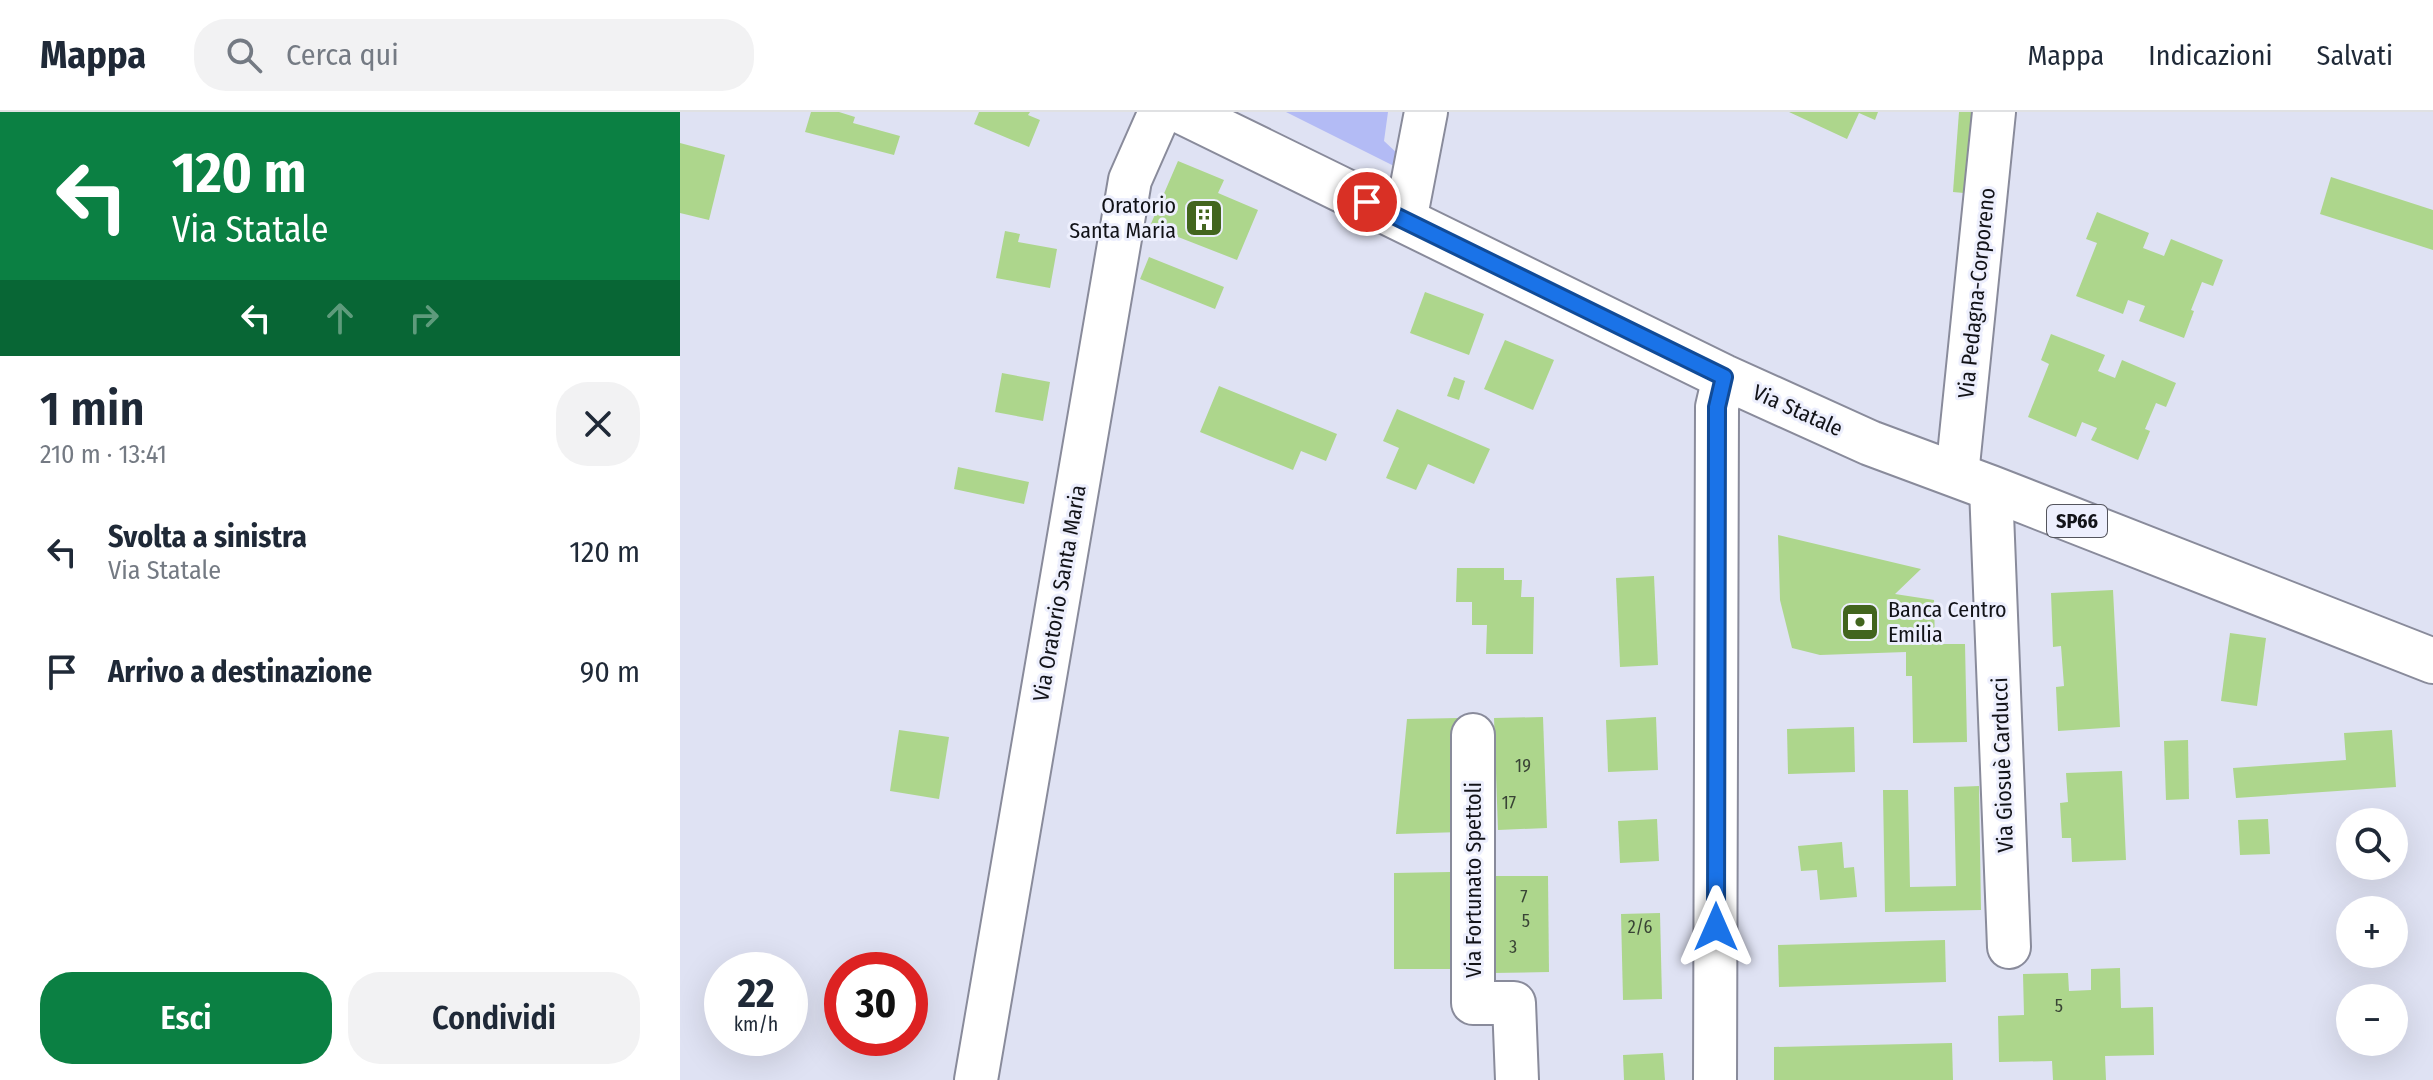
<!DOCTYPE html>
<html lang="it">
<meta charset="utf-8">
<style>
:root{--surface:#fff;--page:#f2f2f3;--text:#1f2937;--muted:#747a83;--line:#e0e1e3;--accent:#0b8043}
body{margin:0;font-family:"Fira Sans Condensed",sans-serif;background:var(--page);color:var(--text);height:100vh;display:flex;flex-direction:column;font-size:30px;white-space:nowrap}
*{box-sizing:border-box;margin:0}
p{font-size:26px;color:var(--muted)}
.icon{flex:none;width:44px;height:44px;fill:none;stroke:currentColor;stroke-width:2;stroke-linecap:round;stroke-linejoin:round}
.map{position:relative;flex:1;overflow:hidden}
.side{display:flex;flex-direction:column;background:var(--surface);width:680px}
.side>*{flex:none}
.guide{background:#0b8043;color:#fff;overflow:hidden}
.controls{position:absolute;left:1656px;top:696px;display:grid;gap:16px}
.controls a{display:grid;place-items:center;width:72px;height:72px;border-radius:50%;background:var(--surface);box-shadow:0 8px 32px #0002;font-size:40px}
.speed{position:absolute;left:24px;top:840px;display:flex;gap:16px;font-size:40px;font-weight:700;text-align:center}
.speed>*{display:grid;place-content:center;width:104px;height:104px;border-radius:50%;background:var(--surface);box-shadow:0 8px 32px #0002;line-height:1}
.speed small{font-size:20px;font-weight:400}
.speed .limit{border:12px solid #d22;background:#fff;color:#111}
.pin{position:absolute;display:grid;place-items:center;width:68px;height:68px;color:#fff;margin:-34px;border:4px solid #fff;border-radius:50%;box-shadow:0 2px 8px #0007}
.me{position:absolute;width:88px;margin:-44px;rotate:0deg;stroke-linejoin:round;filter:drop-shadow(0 0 6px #0008)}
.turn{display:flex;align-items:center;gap:28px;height:168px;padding:0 40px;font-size:36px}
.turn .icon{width:104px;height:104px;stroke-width:2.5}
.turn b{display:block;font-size:56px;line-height:68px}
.lanes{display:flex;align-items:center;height:76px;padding:0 40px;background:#0003;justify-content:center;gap:40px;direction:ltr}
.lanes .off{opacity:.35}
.round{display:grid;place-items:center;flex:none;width:84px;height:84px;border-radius:32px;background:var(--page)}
.head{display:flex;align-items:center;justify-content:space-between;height:136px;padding:0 40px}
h1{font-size:48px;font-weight:600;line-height:60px}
.action{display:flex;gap:16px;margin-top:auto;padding:16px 40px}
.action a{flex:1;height:92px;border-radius:32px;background:var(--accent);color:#fff;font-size:32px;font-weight:600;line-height:92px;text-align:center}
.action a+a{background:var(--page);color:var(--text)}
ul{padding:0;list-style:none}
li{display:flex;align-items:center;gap:24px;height:120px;padding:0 40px}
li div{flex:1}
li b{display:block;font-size:30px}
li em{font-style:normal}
header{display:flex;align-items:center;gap:48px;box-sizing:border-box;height:112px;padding:0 40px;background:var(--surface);border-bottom:2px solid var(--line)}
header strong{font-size:38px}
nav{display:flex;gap:44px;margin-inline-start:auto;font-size:28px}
.search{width:560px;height:72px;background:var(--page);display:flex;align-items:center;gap:20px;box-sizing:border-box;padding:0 28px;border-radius:32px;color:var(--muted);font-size:30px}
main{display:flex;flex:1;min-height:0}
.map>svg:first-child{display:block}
.green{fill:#b3bbf5}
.building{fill:#add68c}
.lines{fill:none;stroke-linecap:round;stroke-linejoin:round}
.minor-casing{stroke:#898b9b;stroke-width:46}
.major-casing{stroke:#898b9b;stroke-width:48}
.minor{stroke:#fff;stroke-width:42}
.major{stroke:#fff;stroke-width:44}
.route-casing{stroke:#114b97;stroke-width:20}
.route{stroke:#1a73e8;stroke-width:14}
.labels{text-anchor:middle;stroke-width:6;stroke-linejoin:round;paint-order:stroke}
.number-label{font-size:18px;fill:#394435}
.shield{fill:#edeffd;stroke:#54555d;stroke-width:2}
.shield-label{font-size:20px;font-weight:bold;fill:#121318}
.poi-label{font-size:22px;fill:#121318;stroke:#edeffd;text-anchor:end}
.street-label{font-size:22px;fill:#121318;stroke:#edeffd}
</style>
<header>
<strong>Mappa</strong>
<div class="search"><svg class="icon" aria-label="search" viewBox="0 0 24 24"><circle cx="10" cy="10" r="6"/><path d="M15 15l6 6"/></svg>Cerca qui</div>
<nav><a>Mappa</a><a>Indicazioni</a><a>Salvati</a></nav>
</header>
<main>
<section class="side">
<div class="guide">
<div class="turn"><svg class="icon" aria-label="left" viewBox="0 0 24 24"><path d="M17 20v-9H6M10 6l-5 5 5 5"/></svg><div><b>120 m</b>Via Statale</div></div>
<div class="lanes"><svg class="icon" aria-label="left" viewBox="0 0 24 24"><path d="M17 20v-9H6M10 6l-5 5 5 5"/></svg><svg class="icon off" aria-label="ahead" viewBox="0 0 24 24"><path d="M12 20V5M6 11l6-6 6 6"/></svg><svg class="icon off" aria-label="right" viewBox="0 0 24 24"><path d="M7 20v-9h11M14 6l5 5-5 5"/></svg></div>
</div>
<div class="head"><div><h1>1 min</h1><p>210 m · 13:41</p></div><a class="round"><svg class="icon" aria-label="close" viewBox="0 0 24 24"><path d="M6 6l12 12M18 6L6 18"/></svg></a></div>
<ul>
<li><svg class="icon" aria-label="left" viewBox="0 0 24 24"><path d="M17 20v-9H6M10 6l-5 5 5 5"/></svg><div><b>Svolta a sinistra</b><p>Via Statale</p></div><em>120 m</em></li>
<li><svg class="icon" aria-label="arrive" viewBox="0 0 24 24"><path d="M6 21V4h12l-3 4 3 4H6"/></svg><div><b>Arrivo a destinazione</b></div><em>90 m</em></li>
</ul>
<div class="action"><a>Esci</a><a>Condividi</a></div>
</section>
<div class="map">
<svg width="1753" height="968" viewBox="0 0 1753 968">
<rect width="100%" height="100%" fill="#dfe2f3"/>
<polygon class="green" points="606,0 708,0 704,29 719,43 716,55"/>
<g class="building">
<polygon points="131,0 159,0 175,5 173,11 220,24 214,43 125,20"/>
<polygon points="299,0 350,0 348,3 360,8 349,35 294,12"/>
<polygon points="1109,0 1198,0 1195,8 1179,1 1167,27"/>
<polygon points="1279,0 1302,0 1295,82 1273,80"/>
<polygon points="0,31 45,43 29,108 0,101"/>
<polygon points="498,49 544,68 538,81 578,98 557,148 470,114"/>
<polygon points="1651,65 1753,98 1753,138 1640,102"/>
<polygon points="1417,100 1469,121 1463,136 1484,144 1491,127 1543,148 1533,174 1522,170 1511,198 1514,199 1504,226 1459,209 1465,194 1448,188 1443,202 1396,184 1417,131 1406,127"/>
<polygon points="325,119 340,122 338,130 377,137 370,176 316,166"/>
<polygon points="469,145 544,175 535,197 460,167"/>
<polygon points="745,180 804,202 789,243 730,221"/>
<polygon points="1371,222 1425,243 1418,259 1435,266 1442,248 1496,271 1486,295 1476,291 1465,317 1470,319 1458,348 1411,328 1417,316 1402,310 1396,325 1348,305 1369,252 1361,248"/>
<polygon points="825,228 874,248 853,298 804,277"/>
<polygon points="322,261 370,270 363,309 315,300"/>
<polygon points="774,265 785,269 779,288 767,284"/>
<polygon points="539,274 657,322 646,349 621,339 613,358 520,320"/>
<polygon points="717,297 810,337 794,372 748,352 736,378 706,366 719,336 703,329"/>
<polygon points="278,355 349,370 344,392 274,377"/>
<polygon points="1098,423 1241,457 1215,482 1254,488 1255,532 1285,532 1287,630 1233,631 1232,564 1226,564 1226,540 1140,543 1112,536 1100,488"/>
<polygon points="777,456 824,456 824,468 842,468 841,485 854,485 853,542 806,542 807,513 792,513 792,490 776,490"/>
<polygon points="974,464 978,553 940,555 936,466"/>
<polygon points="1433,478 1440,615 1378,619 1376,575 1384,574 1381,534 1373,535 1371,481"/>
<polygon points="1550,521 1586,526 1577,594 1541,589"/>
<polygon points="863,605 867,716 818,718 814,606"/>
<polygon points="976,605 978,658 928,660 926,608"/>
<polygon points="779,606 780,639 770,639 772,691 780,691 781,720 716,722 727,607"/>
<polygon points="1174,615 1175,660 1108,662 1107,617"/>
<polygon points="219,618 269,625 259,687 210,679"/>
<polygon points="1712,618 1716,675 1556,686 1553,656 1666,648 1664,621"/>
<polygon points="1508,628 1509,687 1486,688 1484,629"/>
<polygon points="1442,659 1446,748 1392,750 1391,726 1382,726 1380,691 1388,690 1386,661"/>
<polygon points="1299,674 1301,798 1205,800 1203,678 1228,678 1230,775 1276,774 1274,675"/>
<polygon points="977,707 979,749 940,751 938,709"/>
<polygon points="1588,707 1590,742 1560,743 1558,708"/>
<polygon points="1162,730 1164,756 1174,755 1177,785 1140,788 1137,758 1121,759 1118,734"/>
<polygon points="770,760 771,857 714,857 714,761"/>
<polygon points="812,764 868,764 869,860 812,861"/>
<polygon points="980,801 982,887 943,888 941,802"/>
<polygon points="1265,828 1266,870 1099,875 1098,833"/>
<polygon points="1440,856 1441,896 1473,895 1474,943 1425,944 1426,968 1373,968 1372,949 1319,950 1318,904 1344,903 1343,862 1388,861 1389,879 1411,878 1411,857"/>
<polygon points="1272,931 1273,968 1094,968 1094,935"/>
<polygon points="983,941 985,968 944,968 943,943"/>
</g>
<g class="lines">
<g class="minor-casing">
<g id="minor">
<polyline points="725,109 746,0"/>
<polyline points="1277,363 1314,0"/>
<polyline points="1311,376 1329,835"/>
<polyline points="793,623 793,891 834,891 837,968"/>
<polyline points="296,968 450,68 480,0"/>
<polyline points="1035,968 1037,295 1044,265"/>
</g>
</g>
<g class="major-casing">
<polyline id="major" points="503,0 1044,265 1190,331 1311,376 1753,549"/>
</g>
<use href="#minor" class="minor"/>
<use href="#major" class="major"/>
</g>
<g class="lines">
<g class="route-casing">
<polyline id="route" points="687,90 1044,265 1037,295 1036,815"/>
</g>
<use href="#route" class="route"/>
</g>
<defs>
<g id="building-square" transform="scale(2)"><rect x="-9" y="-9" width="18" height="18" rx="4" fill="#42651e" stroke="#edeffd"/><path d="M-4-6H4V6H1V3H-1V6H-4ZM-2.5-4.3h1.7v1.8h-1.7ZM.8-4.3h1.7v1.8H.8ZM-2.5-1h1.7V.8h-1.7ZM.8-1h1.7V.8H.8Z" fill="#fff"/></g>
<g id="bank-square" transform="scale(2)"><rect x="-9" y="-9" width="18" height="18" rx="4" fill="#42651e" stroke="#edeffd"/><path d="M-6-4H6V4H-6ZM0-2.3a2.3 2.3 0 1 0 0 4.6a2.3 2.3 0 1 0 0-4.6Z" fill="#fff"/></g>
</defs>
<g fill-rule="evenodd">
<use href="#building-square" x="524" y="106"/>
<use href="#bank-square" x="1180" y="510"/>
</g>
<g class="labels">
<g class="number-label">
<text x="843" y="660">19</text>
<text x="829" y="697">17</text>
<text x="844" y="791">7</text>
<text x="846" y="815">5</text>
<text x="960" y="821">2/6</text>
<text x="833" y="841">3</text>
<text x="1379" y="900">5</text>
</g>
<rect class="shield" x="1367" y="393" width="60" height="32" rx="6"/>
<g class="shield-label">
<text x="1397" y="416">SP66</text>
</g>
<g class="poi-label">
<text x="496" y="101">Oratorio<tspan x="496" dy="25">Santa Maria</tspan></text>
<text x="1208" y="505" text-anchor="start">Banca Centro<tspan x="1208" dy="25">Emilia</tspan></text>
</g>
<g class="street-label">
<text transform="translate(1296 181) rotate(-84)" y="8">Via Pedagna-Corporeno</text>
<text transform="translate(1118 298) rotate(24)" y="8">Via Statale</text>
<text transform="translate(379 481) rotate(-80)" y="8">Via Oratorio Santa Maria</text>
<text transform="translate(1322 653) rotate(-92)" y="8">Via Giosuè Carducci</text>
<text transform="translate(793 768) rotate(-90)" y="8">Via Fortunato Spettoli</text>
</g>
</g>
</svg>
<div class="controls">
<a><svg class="icon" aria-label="search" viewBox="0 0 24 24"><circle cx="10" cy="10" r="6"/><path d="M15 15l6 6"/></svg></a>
<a>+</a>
<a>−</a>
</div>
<div class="speed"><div>22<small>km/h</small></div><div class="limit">30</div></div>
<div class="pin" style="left:687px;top:90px;background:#d93025"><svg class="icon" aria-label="arrive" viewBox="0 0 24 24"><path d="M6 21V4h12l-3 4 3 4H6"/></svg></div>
<svg class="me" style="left:1036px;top:815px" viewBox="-20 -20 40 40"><path d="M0-17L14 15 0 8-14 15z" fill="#1a73e8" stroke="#fff" stroke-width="4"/></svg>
</div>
</main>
